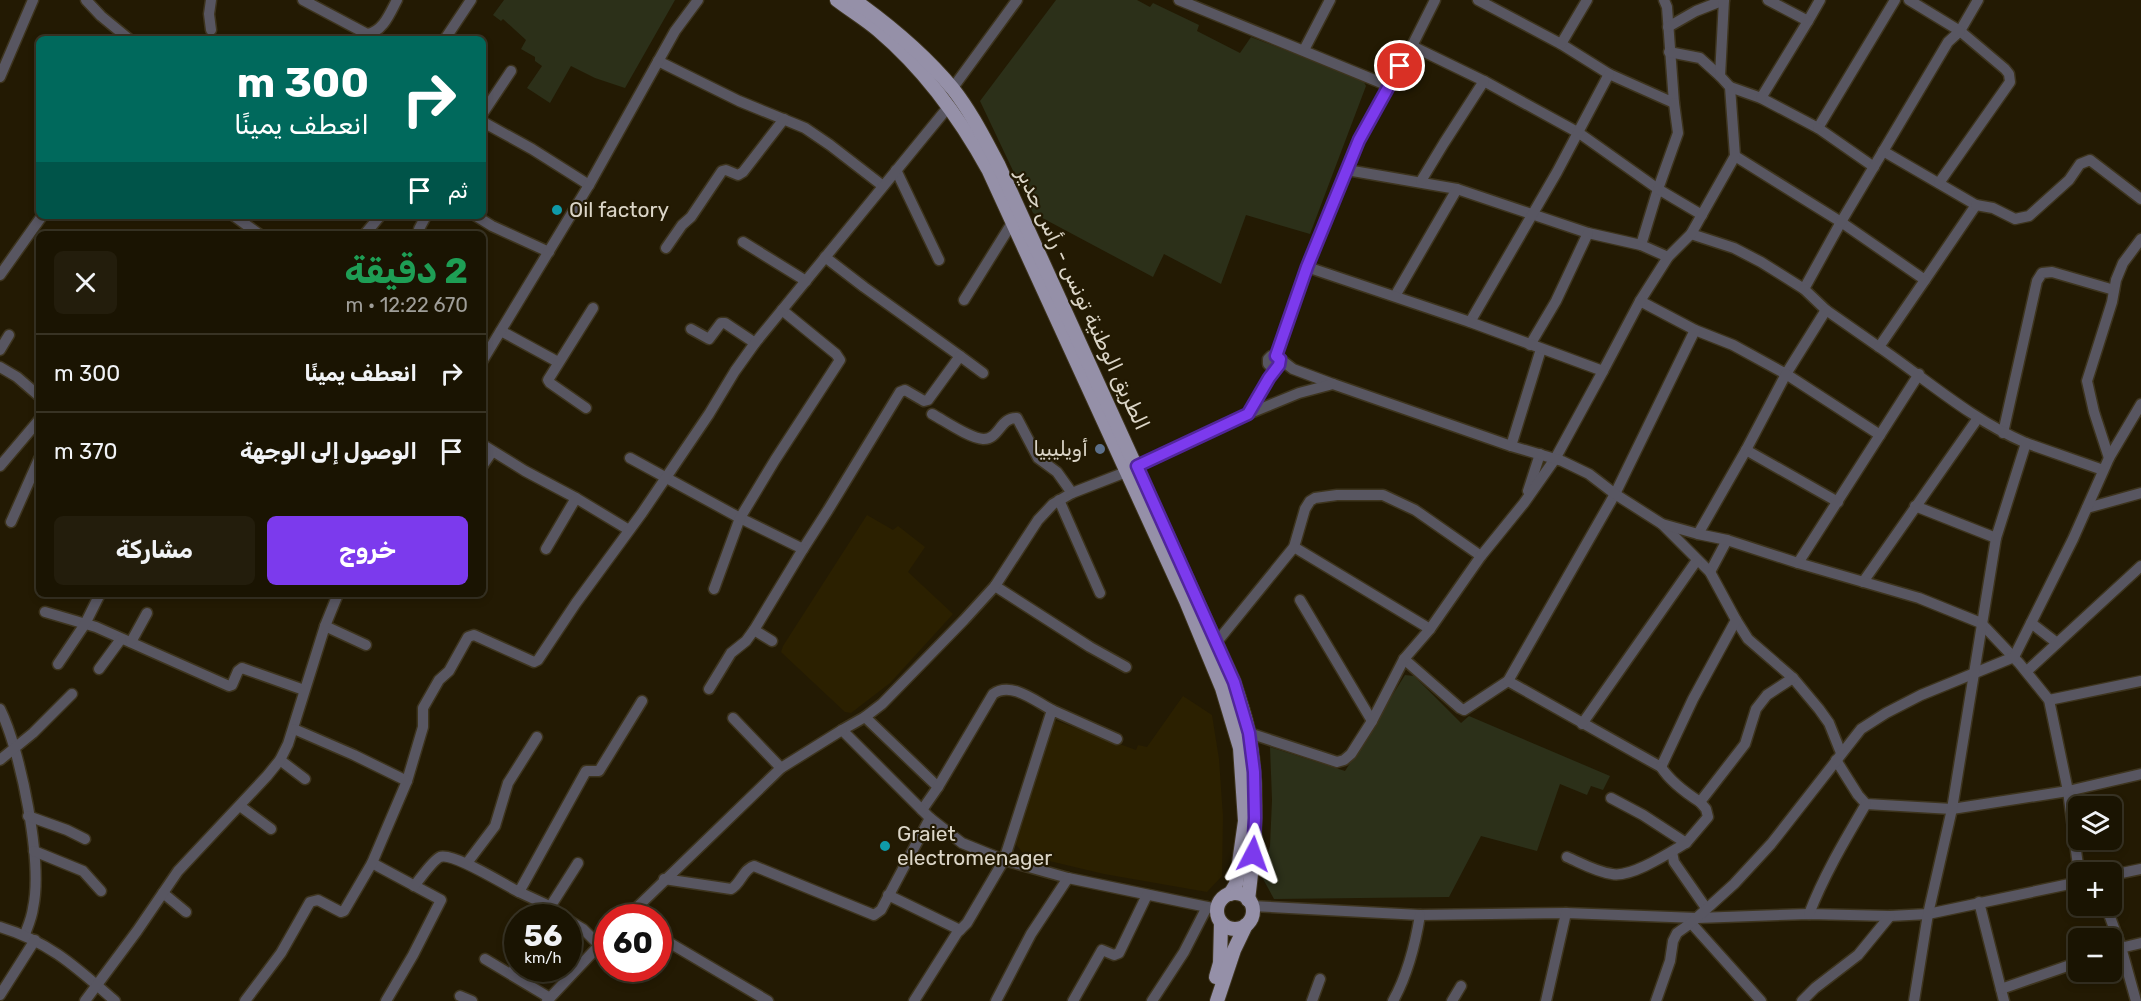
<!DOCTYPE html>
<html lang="ar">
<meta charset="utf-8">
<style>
:root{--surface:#1a1402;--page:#231d0c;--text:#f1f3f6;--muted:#9f9e99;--line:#383324;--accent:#7c3aed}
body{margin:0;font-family:Rubik,Cairo,sans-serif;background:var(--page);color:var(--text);direction:rtl;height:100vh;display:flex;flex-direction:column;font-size:22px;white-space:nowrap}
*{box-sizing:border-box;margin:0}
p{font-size:20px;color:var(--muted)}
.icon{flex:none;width:33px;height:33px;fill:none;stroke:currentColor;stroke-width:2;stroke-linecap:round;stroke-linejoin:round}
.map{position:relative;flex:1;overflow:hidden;direction:ltr}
.details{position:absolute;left:36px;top:231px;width:450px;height:366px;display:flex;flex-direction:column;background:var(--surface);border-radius:9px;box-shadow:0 3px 9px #0003,0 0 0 2px var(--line);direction:rtl}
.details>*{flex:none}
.guide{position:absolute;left:36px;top:36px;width:450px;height:183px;border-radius:9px;box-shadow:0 3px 9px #0003,0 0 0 2px var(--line);direction:rtl;background:#00695c;color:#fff;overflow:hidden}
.fabs{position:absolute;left:2068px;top:796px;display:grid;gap:12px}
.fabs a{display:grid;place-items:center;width:54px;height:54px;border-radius:9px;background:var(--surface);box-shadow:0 3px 9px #0003,0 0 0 2px var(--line);font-size:30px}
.speed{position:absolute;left:504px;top:904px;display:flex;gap:12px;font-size:30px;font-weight:700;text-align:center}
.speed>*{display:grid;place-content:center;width:78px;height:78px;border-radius:50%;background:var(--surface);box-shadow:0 3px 9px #0003,0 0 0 2px var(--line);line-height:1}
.speed small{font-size:15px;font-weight:400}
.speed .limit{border:9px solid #d22;background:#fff;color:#111}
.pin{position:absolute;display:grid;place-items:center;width:51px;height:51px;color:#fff;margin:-26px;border:3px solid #fff;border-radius:50%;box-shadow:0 2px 6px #0007}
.me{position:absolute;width:66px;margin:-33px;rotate:4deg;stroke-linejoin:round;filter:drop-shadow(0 0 4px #0008)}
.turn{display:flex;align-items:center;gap:21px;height:126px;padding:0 18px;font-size:27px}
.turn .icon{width:78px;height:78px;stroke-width:2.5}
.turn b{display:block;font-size:42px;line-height:51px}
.then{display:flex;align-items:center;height:57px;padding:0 18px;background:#0003;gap:12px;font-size:22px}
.round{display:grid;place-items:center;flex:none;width:63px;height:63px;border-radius:9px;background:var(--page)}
.headline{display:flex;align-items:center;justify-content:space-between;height:102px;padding:0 18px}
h1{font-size:36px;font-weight:700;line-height:45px;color:#1e9e55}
.action{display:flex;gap:12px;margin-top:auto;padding:12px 18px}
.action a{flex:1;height:69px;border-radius:9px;background:var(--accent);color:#fff;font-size:24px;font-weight:700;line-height:69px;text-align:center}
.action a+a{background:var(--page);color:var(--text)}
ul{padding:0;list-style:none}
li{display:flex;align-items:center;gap:18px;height:78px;padding:0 18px;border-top:2px solid var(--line)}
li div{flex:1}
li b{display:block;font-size:22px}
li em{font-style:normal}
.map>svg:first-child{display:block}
.built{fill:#2b2000}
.green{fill:#2c3019}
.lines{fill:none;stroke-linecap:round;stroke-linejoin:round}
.minor-casing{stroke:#3d341e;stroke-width:13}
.major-casing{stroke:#3d341e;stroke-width:16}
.minor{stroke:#585661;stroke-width:10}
.major{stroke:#9590a8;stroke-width:14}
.route-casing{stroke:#51269a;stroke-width:15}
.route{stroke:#7c3aed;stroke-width:10}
.culture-dot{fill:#0f9aa8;stroke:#231a03;stroke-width:2}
.service-dot{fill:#5c6f8a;stroke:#231a03;stroke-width:2}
.labels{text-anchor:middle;stroke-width:4.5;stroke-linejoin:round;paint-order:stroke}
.poi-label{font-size:21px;fill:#dbd5c7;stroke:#231a03;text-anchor:start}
.street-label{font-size:21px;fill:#dbd5c7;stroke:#231a03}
</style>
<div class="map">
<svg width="2141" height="1001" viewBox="0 0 2141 1001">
<rect width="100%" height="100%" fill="#231a03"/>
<g class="built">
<polygon points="867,515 893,530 898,526 925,547 908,572 953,614 890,683 851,713 845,712 781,652 783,646"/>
<polygon points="1183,696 1212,715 1219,759 1223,816 1222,876 1207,892 1104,874 1024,855 1014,842 1054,720 1136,750 1138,745 1147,747"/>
</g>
<g class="green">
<polygon points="504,0 675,0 625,88 595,78 571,66 550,103 527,88 542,66 535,61 535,57 521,49 526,40 503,19 501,21 493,15"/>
<polygon points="1056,0 1137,0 1150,7 1153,3 1199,25 1197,31 1240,53 1251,37 1363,80 1366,86 1310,234 1246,215 1221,284 1164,254 1153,277 1033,213 980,101"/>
<polygon points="1405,675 1414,676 1461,723 1469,716 1610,776 1603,790 1591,786 1587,795 1560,784 1537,851 1481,836 1449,897 1274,899 1262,877 1270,846 1272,800 1270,747 1345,771"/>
</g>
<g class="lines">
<g class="minor-casing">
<g id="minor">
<polyline points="86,0 101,16 129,39"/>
<polyline points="211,0 209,14 211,30"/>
<path d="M303 0 367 34C383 32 390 13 397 0"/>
<polyline points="1179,0 1389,86"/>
<polyline points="1478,0 1561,44 1609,74 1674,103 1667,7 1664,0"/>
<polyline points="1808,21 1820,0"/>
<polyline points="1668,27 1696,11 1724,0"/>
<polyline points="445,39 471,0"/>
<polyline points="1561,44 1587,0"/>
<polyline points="1412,46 1484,81 1579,133 1658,189 1641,245"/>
<polyline points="1304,50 1330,0"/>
<polyline points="1669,52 1700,58 1720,76"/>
<polyline points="658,61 739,101 805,128 830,145 883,186"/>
<polyline points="0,77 33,0"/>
<polyline points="1730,87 1761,98 1818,128 1895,0"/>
<polyline points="952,89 1017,0"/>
<polyline points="1761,98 1808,21 1768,0"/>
<polyline points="1674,103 1678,133 1658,189 1702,215"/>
<polyline points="483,113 511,71"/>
<polyline points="483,122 532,149 589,185"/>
<polyline points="1818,128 1874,167"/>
<polyline points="1735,156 1841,222 1925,280 1976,205 1883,151"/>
<polyline points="896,170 939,260"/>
<polyline points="1347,170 1457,189 1588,233 1641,245 1668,257"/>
<polyline points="1421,181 1444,143 1484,81"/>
<polyline points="1939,183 2010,82 2009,74 2005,69 1960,31 1978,0"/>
<polyline points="1976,205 1993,208 2015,219 2029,216 2069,180 2080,164 2090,160 2141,199"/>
<polyline points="234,216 259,234"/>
<polyline points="476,216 492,226 549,252"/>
<polyline points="419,229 426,216"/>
<polyline points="365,234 380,216"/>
<polyline points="1691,234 1734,248 1761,262 1804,289 1841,222 1948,42 1960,31 1909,0"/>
<polyline points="743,242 806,281"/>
<polyline points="666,248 682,225 691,217 722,171 726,170 738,175 743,172 784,119"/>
<polyline points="825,257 864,287 960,356"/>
<polyline points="0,275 42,216"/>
<polyline points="1804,289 1826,310 1879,347"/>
<polyline points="1395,296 1457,189"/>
<polyline points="964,300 1012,223"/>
<polyline points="1640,301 1695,330 1733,345 1786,374 1826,310"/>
<polyline points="1470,322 1557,172 1609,74"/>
<polyline points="691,329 709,339 721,323 725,323 755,343"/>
<polyline points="501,331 558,362"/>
<polyline points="1530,345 1556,301 1588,233"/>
<polyline points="0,350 9,335"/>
<polyline points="1276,356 1271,356 1268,359 1268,364 1272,367 1277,367 1280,362 1276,356 1307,267 1359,140 1412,46 1435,0"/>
<polyline points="1280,359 1293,369 1333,384"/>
<polyline points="483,360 589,185 675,31 698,0"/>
<polyline points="0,367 17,377 39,396"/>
<polyline points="1603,371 1640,301 1668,257 1691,234 1735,156 1730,87 1720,76 1724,0"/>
<polyline points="586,408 550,383 548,380 593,308"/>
<path d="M932 414C945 421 969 438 983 439 999 440 1000 417 1017 418L1038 458 1057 472 1072 493"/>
<polyline points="1248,414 1276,367"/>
<polyline points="2003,433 2037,281 2042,273 2052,272 2114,290"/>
<polyline points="2026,443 2103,470"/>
<polyline points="483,445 525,471 576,498 629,530"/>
<polyline points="1511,446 1541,349"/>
<polyline points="1746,450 1838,502"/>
<polyline points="630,458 740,518 803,549 828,510 900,392 905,390 924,401 928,400 960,356 983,373"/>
<polyline points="2109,458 2094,412 2087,381 2112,302 2116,280 2123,263 2141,239"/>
<polyline points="483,465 492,452"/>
<polyline points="0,466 39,420"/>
<polyline points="1528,491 1540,454"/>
<polyline points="1059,500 1100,593"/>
<polyline points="1915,506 1996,538"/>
<polyline points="2087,508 2141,493"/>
<polyline points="11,522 39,459"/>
<polyline points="1698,534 1746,450 1786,374 1880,435"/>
<polyline points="1294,547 1430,629"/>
<polyline points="546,549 576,498"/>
<polyline points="1798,563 1919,374"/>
<polyline points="1710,572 1727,540"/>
<polyline points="1863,582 1978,418"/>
<polyline points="995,586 1090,647 1126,667"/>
<polyline points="714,589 740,518 775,460 840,360 836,354 782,310"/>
<polyline points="1300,600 1372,721"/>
<polyline points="45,612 96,627 229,686 232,685 238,671 242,668 304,690"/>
<polyline points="1736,620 1748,639 1793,678 1819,709 1829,723 1841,753"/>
<polyline points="2031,623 2057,643"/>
<polyline points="325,626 366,645"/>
<polyline points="754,630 772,641"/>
<polyline points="131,642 147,613"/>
<polyline points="1216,643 1294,547 1305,509 1310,501 1315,498 1337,495 1383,495 1415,510 1481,556"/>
<polyline points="1404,659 1460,708 1464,710 1508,681 1615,494 1695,330"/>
<polyline points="58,664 85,624 100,594"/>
<polyline points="99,669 121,639"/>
<polyline points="2027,671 2141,566"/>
<polyline points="1508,681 1661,767 1693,699 1736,620 1710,572 1662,524"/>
<polyline points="709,689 731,653 746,641 754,630 803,549"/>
<polyline points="2049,700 2141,681"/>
<path d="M0 709C21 751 43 863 33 908 32 917 28 926 25 934"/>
<polyline points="865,717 938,787 922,810"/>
<polyline points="733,718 781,768"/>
<polyline points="1582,724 1697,560"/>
<polyline points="1249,733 1337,762 1344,760 1351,754 1372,721 1404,659 1430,629 1481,556 1524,503 1555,459 1603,371 1470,322 1307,267"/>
<polyline points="0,760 33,733 72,694"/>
<polyline points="280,760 305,779"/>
<polyline points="1836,760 1858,795 1866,804 1952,809 2068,791 2141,774"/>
<path d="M1661 767C1670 781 1686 793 1700 802"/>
<polyline points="407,781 423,727 423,708 439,680 449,671 468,637 474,635 534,662 538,660 576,603 642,513 709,414 735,371 755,343 949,106"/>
<path d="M938 787 993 694C1011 681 1035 701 1052 710"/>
<polyline points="240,806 271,829"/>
<polyline points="28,816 67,830 85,839"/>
<polyline points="1686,843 1708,817 1706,809 1700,802 1745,744 1756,709 1767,695 1793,678"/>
<polyline points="34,851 83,871 101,891"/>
<polyline points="1672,852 1674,862 1706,908"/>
<path d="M1567 857C1581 863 1596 872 1612 874 1631 878 1669 853 1686 843L1643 815 1611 798"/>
<polyline points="372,863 441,900 413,955 386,1001"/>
<polyline points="467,863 495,826 508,783 537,737"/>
<polyline points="2112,875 2141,869"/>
<path d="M664 879 731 889C741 884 743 869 754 866L874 915 881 910 930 818"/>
<path d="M414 886C420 879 433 860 440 857 453 852 505 885 519 892L586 771H599L642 701"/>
<polyline points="519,892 545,904 566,918"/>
<polyline points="163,893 186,912"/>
<polyline points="888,895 960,930"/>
<polyline points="1979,902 2004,1001"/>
<polyline points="1252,906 1420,915 1566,913 1697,918 1809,914 1890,916 1928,914 2079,882"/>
<polyline points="2106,906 2121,947 2136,1001"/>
<polyline points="550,907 578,863"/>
<polyline points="1217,909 1068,878 1004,860 962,843 930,818 842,730 865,717 882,704 964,620 995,586 1038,520 1053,504 1072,493 1126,472 1248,414 1299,393 1333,384 1511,446 1562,461 1589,474 1615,494 1662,524 1698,534 1727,540 1798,563 1919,598 1981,623 2019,663 2049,700 2068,791 2079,873"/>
<path d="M1809 914C1824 875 1845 840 1866 804"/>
<polyline points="626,918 781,768 842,730"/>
<polyline points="568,920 583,929 599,945"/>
<polyline points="1691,923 1761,1001"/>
<path d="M0 927C50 942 77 968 115 1001"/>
<polyline points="658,936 768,1001"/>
<polyline points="2112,950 2141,943"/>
<polyline points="485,959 550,998"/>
<polyline points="511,974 518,963"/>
<polyline points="2001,989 2079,962"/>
<polyline points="0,995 35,940"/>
<polyline points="460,996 472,1001"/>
<polyline points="85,1001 137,931 178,871 267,776 280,760 288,744 325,626 338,594"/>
<polyline points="245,1001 281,953 310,902 318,900 341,912 344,911 372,863 407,781 354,755 294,729"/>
<polyline points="547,1001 608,936"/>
<polyline points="914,1001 957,933 967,923 1004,860 1052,710 1117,739"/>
<polyline points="996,1001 1031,934 1068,878"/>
<polyline points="1073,1001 1102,950 1114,955 1119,953 1147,895"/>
<polyline points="1152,1001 1184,952 1207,907"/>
<polyline points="1312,1001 1320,979"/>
<path d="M1393 1001C1408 974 1415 946 1420 915"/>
<polyline points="1452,1001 1461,986"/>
<polyline points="1546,1001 1566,913"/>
<polyline points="1656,1001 1670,961 1673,941 1677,933 1691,923 1734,884 1771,844 1861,729 1886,713 1921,695 2014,657 2073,539 2109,458 2141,404"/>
<polyline points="1802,1001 1815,988 1858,955 1890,916"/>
<path d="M1914 1001 1928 914 1952 809 1996 538 2026 443C1972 420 1927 380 1879 347L1925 280"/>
</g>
</g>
<g class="major-casing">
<g id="major">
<path d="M837 0C850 10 865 19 878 30 924 69 960 118 989 171L1186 601 1222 688 1240 748 1245 821 1236 884 1230 894"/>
<path d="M854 0C889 25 925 55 953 89 971 112 984 138 998 164L1234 682C1239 699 1246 717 1249 735 1259 789 1255 845 1248 900"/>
<circle cx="1235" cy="911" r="18"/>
<polyline points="1216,977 1220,963 1221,923"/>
<polyline points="1217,1001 1234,950 1246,925"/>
</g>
</g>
<use href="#minor" class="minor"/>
<use href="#major" class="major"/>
</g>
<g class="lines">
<g class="route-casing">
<polyline id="route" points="1253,854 1255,818 1254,772 1249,733 1234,682 1137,466 1248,414 1269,378 1279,365 1280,359 1276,356 1307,267 1359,140 1400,66"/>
</g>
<use href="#route" class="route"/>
</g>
<g class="culture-dot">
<circle cx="557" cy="210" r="6"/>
<circle cx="885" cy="846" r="6"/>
</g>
<circle class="service-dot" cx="1100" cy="449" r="6"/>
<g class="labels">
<g class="poi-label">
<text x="569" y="217">Oil factory</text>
<text x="1088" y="456" text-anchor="end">أويليبيا</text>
<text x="897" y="841">Graiet<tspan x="897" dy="24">electromenager</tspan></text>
</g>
<g class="street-label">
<text transform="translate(1083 299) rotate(65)" y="7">الطريق الوطنية تونس - رأس جدير</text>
</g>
</g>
</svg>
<div class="fabs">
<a><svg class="icon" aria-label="layers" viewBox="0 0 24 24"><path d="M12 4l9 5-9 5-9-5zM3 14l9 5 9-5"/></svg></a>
<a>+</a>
<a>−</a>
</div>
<div class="speed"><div>56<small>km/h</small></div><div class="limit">60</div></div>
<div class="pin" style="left:1400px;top:66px;background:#d93025"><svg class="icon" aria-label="arrive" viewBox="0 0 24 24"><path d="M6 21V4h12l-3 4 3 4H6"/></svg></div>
<svg class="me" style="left:1253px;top:854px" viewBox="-20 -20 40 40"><path d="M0-17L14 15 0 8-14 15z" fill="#7c3aed" stroke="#fff" stroke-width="4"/></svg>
<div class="guide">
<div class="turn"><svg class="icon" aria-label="right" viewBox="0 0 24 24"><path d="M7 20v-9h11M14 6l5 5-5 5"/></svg><div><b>300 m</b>انعطف يمينًا</div></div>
<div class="then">ثم<svg class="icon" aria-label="arrive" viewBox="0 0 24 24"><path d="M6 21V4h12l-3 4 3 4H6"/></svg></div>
</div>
<section class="details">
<div class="headline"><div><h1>2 دقيقة</h1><p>670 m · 12:22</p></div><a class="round"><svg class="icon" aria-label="close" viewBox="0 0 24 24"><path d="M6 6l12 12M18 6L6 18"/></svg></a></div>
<ul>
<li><svg class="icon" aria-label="right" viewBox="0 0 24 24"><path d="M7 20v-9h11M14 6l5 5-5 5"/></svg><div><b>انعطف يمينًا</b></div><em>300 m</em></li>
<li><svg class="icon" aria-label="arrive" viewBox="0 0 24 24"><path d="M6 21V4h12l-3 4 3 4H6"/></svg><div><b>الوصول إلى الوجهة</b></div><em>370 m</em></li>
</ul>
<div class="action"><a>خروج</a><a>مشاركة</a></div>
</section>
</div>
